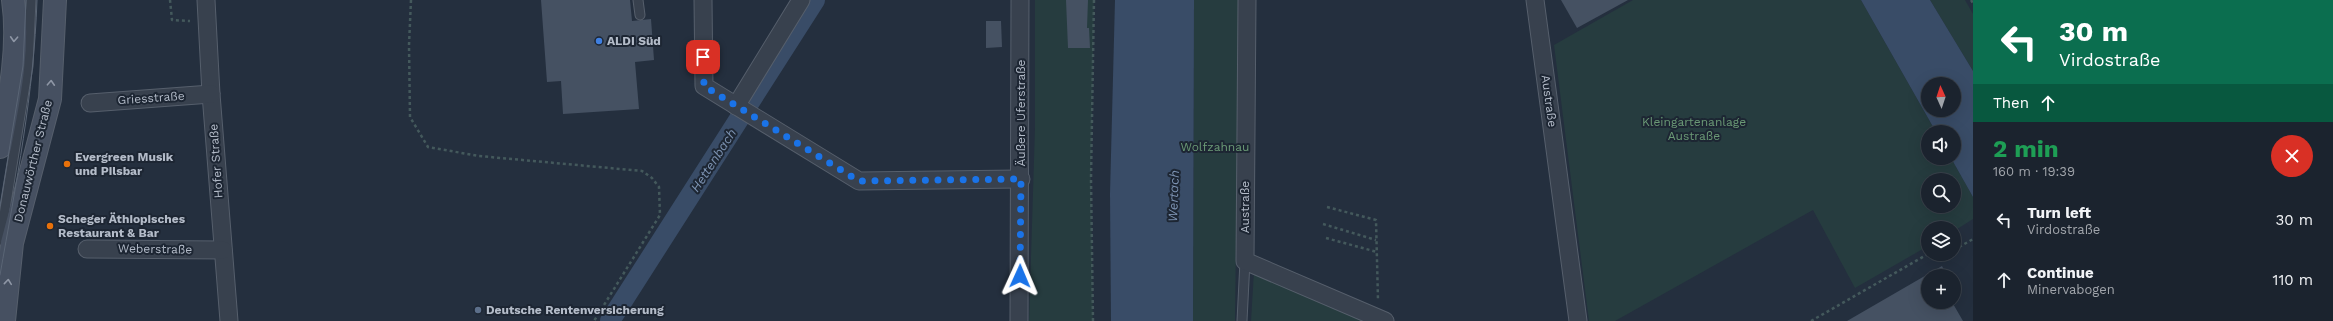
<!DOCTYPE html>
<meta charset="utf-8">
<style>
:root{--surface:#1b232e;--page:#282f3a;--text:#f1f3f6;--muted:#a0a4aa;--line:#39404a}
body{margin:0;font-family:"Work Sans",sans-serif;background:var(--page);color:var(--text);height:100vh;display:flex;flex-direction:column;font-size:15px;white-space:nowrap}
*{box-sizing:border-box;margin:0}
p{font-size:13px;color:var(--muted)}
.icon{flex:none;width:22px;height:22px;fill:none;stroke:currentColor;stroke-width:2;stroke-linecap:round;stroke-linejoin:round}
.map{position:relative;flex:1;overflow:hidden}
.side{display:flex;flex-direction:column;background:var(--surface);width:360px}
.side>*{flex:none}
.banner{background:#0b6e4f;color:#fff;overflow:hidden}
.needle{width:26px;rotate:357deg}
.tools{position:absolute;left:1921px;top:77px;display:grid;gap:8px}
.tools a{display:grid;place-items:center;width:40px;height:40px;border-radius:50%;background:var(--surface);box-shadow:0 4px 16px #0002,0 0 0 1px var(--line);font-size:20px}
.pin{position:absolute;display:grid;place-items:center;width:34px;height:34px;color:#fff;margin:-17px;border-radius:8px;box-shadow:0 2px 6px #0006}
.me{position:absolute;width:44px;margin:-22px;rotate:1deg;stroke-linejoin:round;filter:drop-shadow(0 0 3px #0008)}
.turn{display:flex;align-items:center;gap:14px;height:84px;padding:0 20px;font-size:18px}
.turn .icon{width:52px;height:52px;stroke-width:2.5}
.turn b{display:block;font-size:28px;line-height:34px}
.then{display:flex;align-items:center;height:38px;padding:0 20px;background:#0003;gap:8px;font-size:15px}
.round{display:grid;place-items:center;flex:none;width:42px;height:42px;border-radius:21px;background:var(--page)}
.summary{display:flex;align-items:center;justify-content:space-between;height:68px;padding:0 20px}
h1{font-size:24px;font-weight:700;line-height:30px;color:#1e9e55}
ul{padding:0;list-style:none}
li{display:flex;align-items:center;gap:12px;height:60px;padding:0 20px}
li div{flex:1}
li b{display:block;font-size:15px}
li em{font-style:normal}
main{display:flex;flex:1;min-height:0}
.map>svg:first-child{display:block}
.green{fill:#263c3f;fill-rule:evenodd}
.water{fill:#394c67;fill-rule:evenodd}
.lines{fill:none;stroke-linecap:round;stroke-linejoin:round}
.canal{stroke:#394c67;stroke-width:20}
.building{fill:#455162}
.service-casing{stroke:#565f6c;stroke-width:11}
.minor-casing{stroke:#565f6c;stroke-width:19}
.secondary-casing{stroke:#565f6c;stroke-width:24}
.path{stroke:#44595c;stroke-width:2.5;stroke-dasharray:3 3;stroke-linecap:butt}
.service{stroke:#38414e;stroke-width:9}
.minor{stroke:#38414e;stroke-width:17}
.secondary{stroke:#465061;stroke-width:22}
.tram{stroke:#5a6575;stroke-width:1}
.oneway{stroke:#8e96a5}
.route{stroke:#1a73e8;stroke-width:7;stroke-dasharray:0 12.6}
.shop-dot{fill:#3f7fe0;stroke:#1d2633;stroke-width:1.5}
.food-dot{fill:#e8710a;stroke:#1d2633;stroke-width:1.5}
.service-dot{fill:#5c6f8a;stroke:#1d2633;stroke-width:1.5}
.labels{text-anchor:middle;stroke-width:4;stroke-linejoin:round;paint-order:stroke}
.poi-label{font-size:12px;font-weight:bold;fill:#b4bcc9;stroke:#1d2633;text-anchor:start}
.street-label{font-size:12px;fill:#b4bcc9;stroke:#1d2633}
.park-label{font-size:12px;fill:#6b9a76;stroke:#1d2633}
.water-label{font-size:13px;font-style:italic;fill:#7c92b1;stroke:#1d2633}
</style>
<main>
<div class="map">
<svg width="1973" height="321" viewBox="0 0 1973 321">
<rect width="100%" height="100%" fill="#242f3e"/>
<g class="green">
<polygon points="1035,0 1094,0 1091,179 1093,321 1029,321 1035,128"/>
<polygon points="1194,0 1239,0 1235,321 1193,321"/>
<path d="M1633 0H1861L1936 132H1928V158H1951L1973 197V219L1954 231V228H1928V246L1855 288 1813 210 1615 321H1589L1554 45ZM1928 180H1954V206H1928Z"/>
<polygon points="1930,0 1965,0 1973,14 1973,71"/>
<polygon points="1254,271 1368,321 1251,321"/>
</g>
<g class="water">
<polygon points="1115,0 1194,0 1193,321 1111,321 1110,194"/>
<path d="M1861 0H1930L1973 71V197L1951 158H1954V132H1936ZM1928 84H1954V110H1928Z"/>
</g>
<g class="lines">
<polyline class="canal" points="610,321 815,0"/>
</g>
<g class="building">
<polygon points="541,0 630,0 632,21 651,19 654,60 635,62 639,109 563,114 561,81 547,82"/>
<polygon points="1066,0 1088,0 1087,28 1089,28 1090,48 1068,48"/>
<polygon points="1561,0 1628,0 1577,28"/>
<polygon points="986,21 1001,21 1002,47 986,48"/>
<polygon points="1942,266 1947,276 1928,276 1928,302 1952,302 1963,321 1847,321"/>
</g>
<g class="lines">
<g class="service-casing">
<g id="service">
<polyline points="638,0 640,15"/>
<polyline points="0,240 28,66 31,0"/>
<polyline points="1242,321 1245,261"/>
</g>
</g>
<g class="minor-casing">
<g id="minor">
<polyline points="206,0 211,94 229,321"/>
<polyline points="703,0 704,86 859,181 1021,179"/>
<polyline points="1247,0 1245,261 1385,321"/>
<polyline points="1535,0 1578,321"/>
<polyline points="90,103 211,94"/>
<polyline points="736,106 801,0"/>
<polyline points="87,249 223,250"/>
<polyline points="1019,321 1020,0"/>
</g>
</g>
<g class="secondary-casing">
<g id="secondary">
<path d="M0 147C9 100 20 48 13 0"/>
<polyline points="4,321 12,243 50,99 55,0"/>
</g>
</g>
<g class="path">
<polyline points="170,0 172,20 190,21"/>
<polyline points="411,0 409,45 410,117 428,147 479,156 642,171 652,178 659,187 660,215 594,321"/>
<polyline points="1971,0 1973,3"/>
<polyline points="1327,207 1376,220 1378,300"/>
<polyline points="1323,224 1376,240"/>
<polyline points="1326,238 1377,252"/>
<polyline points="1954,250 1973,239"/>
<polyline points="1093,321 1091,179 1094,0"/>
<polyline points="1811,321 1928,254"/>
</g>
<use href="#service" class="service"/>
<use href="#minor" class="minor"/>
<use href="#secondary" class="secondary"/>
<g class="tram">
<polyline points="0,206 23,66 26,0"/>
<path d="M0 275C16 184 34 93 37 0"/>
</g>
</g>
<defs><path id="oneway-chevron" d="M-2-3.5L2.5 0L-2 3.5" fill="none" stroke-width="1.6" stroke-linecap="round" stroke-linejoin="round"/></defs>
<g class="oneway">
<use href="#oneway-chevron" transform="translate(14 39) rotate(93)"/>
<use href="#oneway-chevron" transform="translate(51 83) rotate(-87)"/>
<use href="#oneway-chevron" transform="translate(8 282) rotate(-84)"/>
</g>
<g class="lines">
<polyline class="route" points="703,57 704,86 859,181 1021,179 1020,276"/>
</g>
<circle class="shop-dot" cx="599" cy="41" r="4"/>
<g class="food-dot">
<circle cx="67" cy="164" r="4"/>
<circle cx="50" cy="226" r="4"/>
</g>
<circle class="service-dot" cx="478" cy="310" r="4"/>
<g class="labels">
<g class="poi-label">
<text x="607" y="45">ALDI Süd</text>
<text x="75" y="161">Evergreen Musik<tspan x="75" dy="14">und Pilsbar</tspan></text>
<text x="58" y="223">Scheger Äthiopisches<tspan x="58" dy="14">Restaurant &amp; Bar</tspan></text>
<text x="486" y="314">Deutsche Rentenversicherung</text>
</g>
<g class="street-label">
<text transform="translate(151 98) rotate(-4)" y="4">Griesstraße</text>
<text transform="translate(1549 101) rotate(82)" y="4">Austraße</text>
<text transform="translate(1021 113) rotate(-90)" y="4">Äußere Uferstraße</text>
<text transform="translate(33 161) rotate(-76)" y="4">Donauwörther Straße</text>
<text transform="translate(216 161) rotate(-94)" y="4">Hofer Straße</text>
<text transform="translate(1245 207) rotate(-90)" y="4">Austraße</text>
<text transform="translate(155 249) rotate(1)" y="4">Weberstraße</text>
</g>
<g class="park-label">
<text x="1694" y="126">Kleingartenanlage<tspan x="1694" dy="14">Austraße</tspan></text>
<text x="1215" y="151">Wolfzahnau</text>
</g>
<g class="water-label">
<text transform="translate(713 160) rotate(-57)" y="5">Hettenbach</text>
<text transform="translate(1173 196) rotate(-88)" y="5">Wertach</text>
</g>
</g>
</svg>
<div class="tools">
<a><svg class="needle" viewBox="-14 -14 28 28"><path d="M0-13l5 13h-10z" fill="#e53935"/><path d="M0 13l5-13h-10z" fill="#a0a4aa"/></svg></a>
<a><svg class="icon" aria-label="sound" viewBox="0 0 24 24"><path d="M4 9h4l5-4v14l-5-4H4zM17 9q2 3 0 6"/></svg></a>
<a><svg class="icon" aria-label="search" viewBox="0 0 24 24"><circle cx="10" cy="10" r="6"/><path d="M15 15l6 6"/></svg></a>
<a><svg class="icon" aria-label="layers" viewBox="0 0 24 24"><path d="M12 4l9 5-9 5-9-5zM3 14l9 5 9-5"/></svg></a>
<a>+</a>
</div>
<div class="pin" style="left:703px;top:57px;background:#d93025"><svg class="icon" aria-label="arrive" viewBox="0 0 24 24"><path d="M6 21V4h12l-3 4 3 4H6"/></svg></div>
<svg class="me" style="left:1020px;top:276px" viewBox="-20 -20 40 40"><path d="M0-17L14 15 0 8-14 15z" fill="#1a73e8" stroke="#fff" stroke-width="4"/></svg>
</div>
<section class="side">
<div class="banner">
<div class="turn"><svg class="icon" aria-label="left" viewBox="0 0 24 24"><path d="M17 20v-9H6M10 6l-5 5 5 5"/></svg><div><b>30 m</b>Virdostraße</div></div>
<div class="then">Then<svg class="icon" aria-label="ahead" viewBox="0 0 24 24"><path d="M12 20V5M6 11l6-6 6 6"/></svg></div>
</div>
<div class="summary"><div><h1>2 min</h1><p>160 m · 19:39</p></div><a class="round" style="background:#d93025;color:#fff"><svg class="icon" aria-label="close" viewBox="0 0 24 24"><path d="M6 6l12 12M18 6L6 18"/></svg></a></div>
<ul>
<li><svg class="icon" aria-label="left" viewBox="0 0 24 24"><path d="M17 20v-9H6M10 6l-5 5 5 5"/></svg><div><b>Turn left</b><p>Virdostraße</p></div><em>30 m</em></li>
<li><svg class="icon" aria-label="ahead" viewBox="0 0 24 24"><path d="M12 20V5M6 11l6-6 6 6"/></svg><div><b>Continue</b><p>Minervabogen</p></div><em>110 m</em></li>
</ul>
</section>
</main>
